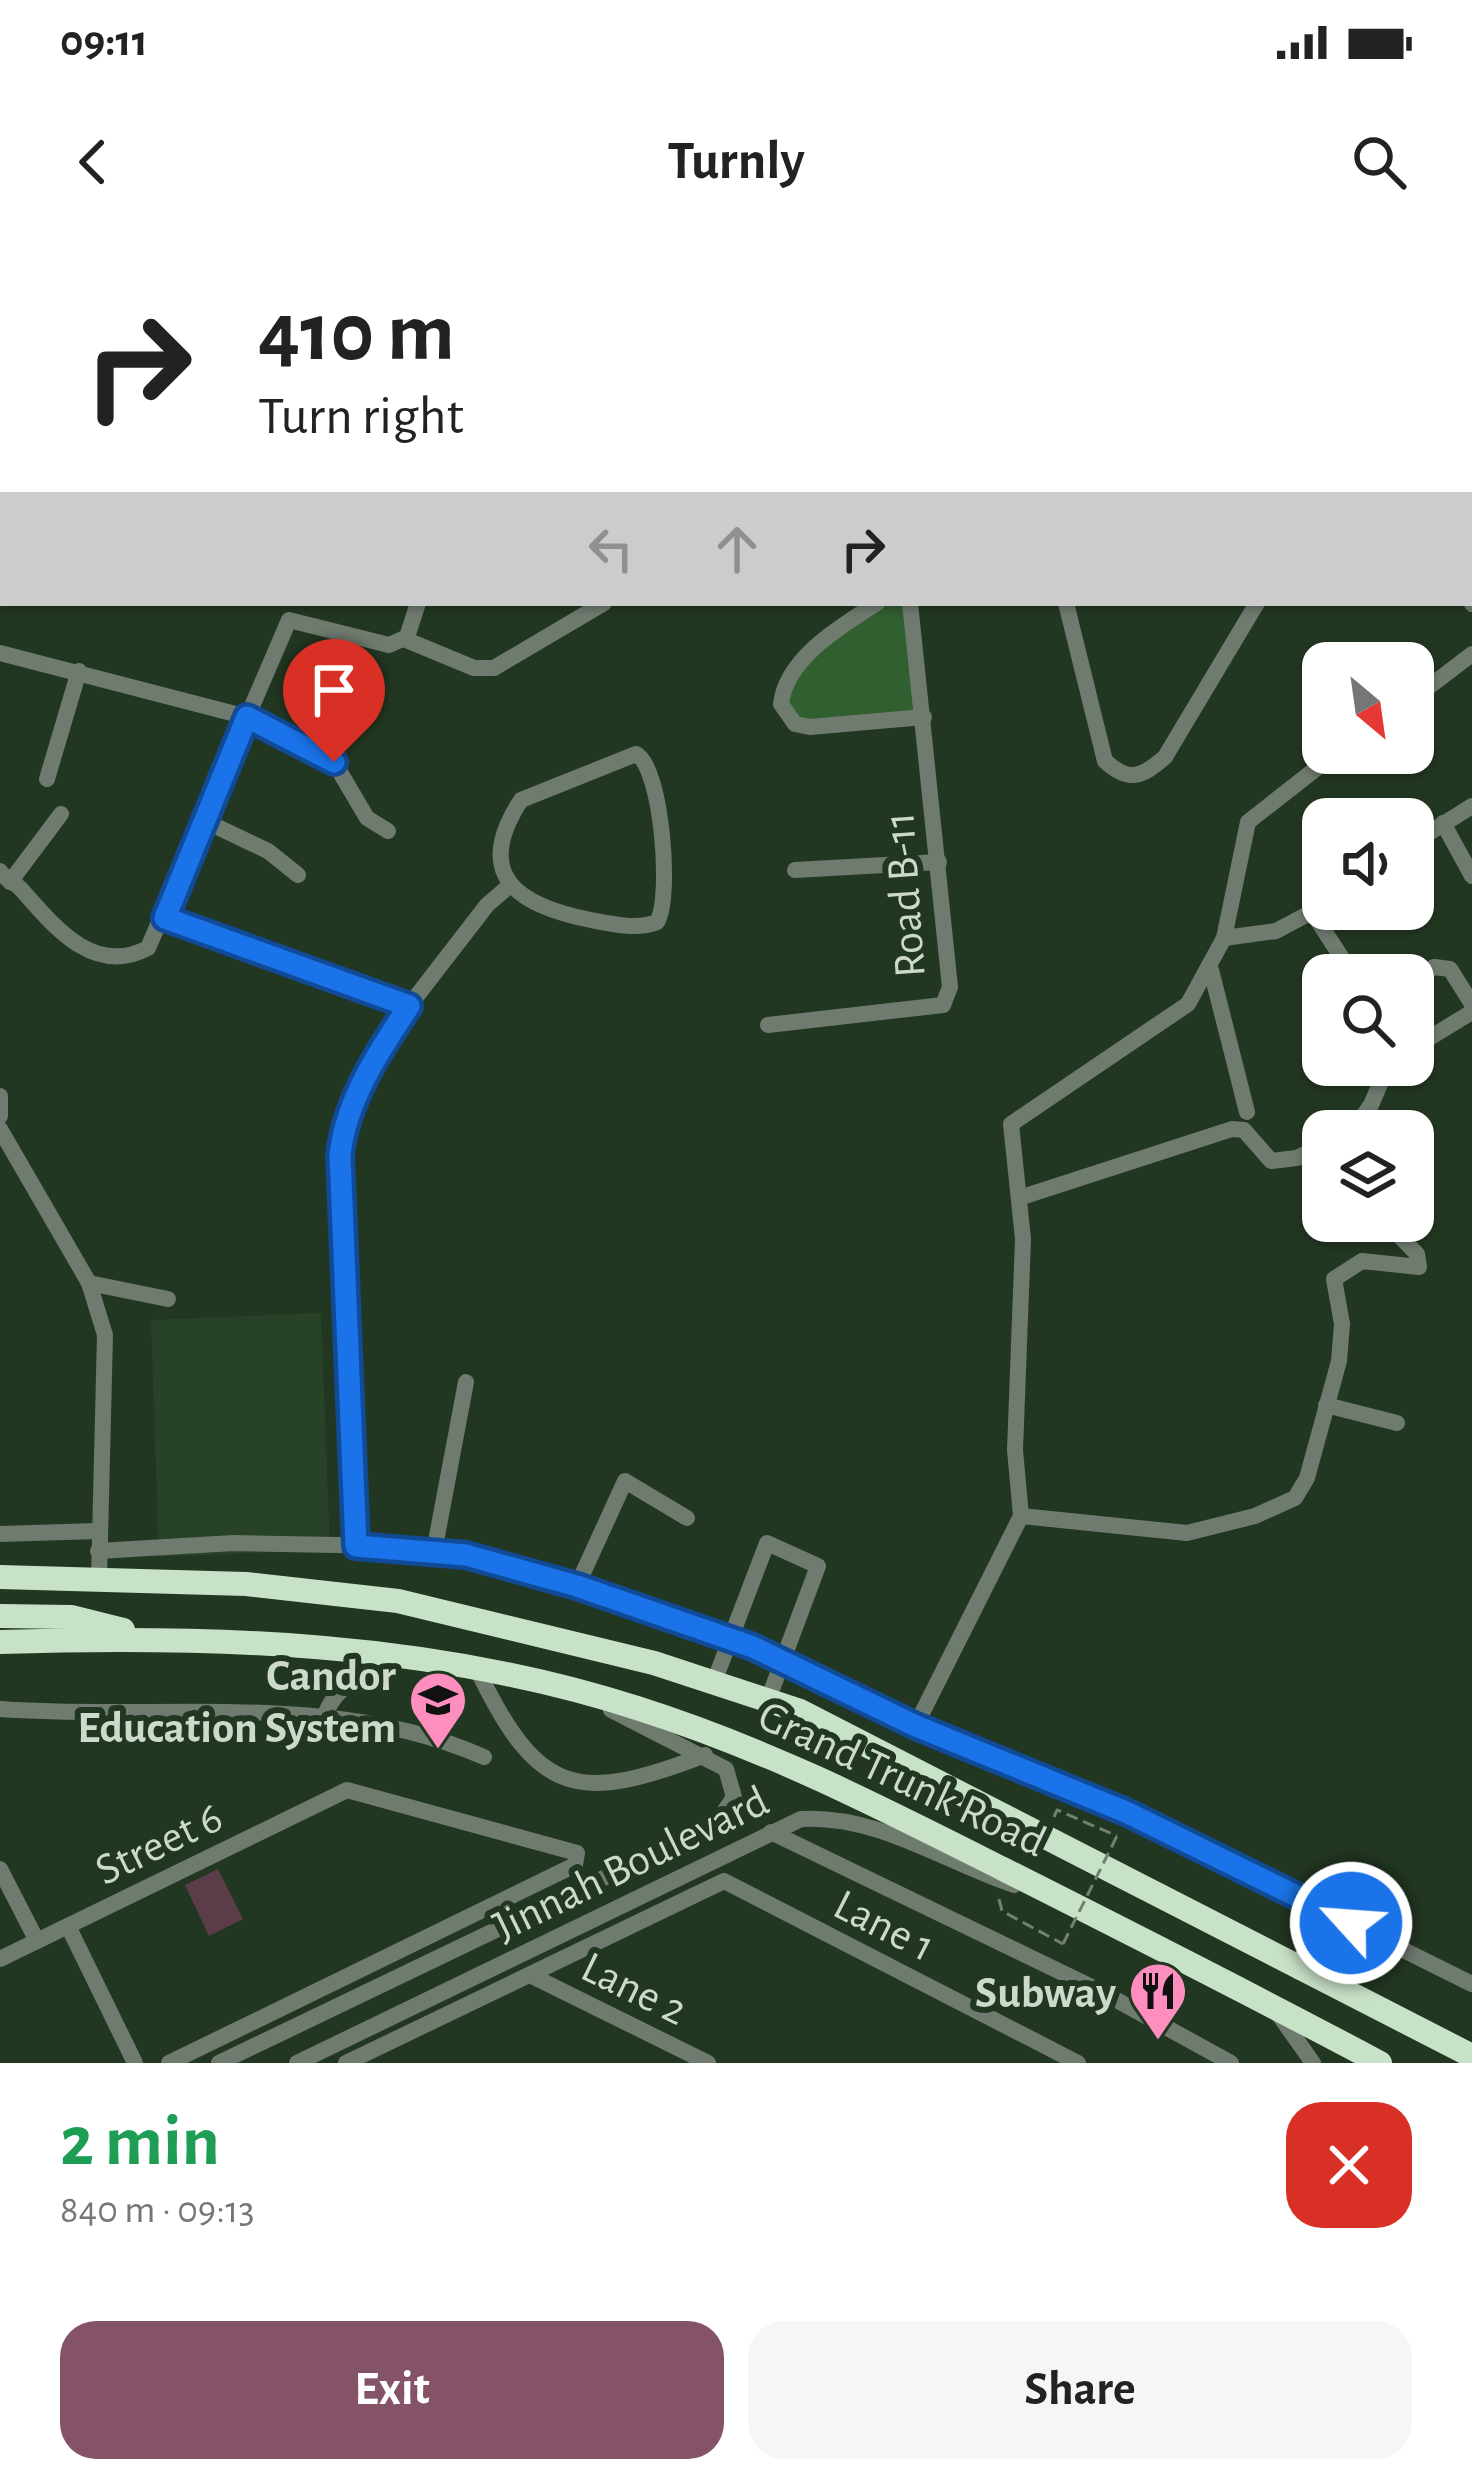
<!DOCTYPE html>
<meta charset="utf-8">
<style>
:root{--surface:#fff;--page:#f6f6f6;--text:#222;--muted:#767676;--accent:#855368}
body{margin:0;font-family:"Alegreya Sans",sans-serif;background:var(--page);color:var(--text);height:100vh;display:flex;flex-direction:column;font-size:45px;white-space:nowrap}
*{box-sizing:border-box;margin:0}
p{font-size:39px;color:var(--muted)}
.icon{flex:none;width:66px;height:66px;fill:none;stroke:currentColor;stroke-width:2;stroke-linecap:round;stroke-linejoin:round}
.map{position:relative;height:1823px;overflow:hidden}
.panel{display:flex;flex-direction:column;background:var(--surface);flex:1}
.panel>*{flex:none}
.banner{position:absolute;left:0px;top:0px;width:1473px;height:366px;box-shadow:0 3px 9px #0004;background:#fff;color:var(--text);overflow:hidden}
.needle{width:78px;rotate:151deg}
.buttons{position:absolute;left:1302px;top:402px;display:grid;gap:24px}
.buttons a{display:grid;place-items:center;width:132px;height:132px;border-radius:24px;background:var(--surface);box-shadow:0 3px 9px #0004;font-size:60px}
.pin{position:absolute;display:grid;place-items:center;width:102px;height:102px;color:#fff;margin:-123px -51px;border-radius:50% 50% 50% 0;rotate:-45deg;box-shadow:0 0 12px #0007}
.pin .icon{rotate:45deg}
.me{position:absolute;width:132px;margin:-66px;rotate:296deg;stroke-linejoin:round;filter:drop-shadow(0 0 9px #0008)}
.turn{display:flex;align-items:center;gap:42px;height:252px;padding:0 60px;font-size:54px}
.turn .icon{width:156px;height:156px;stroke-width:2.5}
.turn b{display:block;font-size:84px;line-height:102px}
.lanes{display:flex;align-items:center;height:114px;padding:0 60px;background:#0003;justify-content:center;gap:60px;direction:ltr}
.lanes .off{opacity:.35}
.round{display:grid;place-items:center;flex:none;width:126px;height:126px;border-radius:36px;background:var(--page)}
.headline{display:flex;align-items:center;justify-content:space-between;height:204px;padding:0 60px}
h1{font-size:72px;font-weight:700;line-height:90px;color:#1e9e55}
.cta{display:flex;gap:24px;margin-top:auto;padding:24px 60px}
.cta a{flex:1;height:138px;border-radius:36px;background:var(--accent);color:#fff;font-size:48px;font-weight:700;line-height:138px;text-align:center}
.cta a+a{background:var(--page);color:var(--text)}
.status{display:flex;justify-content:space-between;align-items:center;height:84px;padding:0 60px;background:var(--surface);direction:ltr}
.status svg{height:33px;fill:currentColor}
header{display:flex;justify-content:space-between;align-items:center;height:156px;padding:0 60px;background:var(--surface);font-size:54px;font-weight:700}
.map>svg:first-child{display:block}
.built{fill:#284228}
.green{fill:#305f30}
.building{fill:#5b3d49}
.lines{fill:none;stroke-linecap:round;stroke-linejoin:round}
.path{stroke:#718270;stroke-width:3;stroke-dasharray:12 6;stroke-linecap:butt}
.minor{stroke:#707b70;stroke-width:16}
.highway{stroke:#c8e2c7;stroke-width:24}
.path-bridge{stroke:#718270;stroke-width:3;stroke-dasharray:12 6;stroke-linecap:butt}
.route-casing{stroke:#114b97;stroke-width:30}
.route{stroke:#1a73e8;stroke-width:21}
.labels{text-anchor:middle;stroke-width:12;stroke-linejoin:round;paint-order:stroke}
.street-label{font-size:45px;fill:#ccd9cb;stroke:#223721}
.poi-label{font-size:45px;font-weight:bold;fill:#ccd9cb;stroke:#223721;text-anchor:end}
</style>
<div class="status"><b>09:11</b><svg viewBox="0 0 49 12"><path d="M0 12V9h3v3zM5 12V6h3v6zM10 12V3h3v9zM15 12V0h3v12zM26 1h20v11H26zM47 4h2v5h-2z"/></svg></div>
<header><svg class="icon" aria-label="back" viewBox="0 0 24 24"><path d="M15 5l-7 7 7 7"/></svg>Turnly<svg class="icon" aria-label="search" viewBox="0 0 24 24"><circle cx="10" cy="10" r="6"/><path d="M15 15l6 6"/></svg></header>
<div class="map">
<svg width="1472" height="1823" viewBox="0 0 1472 1823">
<rect width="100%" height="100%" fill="#223721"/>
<polygon class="built" points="321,1073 330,1310 159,1317 151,1080"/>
<polygon class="green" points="881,363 907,363 921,474 795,480 785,448 797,429"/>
<polygon class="building" points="218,1629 243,1679 209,1696 185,1645"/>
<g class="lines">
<g class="path">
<polyline points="1054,1577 1057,1570 1117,1596"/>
<polyline points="999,1659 1002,1671 1063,1704"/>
</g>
<g class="minor">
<polyline points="453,0 454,3"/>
<polyline points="715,0 718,3"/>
<polyline points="1460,0 1468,3"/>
<polyline points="545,3 553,0"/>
<polyline points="1102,3 1104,0"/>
<polyline points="1279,3 1280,0"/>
<polyline points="0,74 3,74"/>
<polyline points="1470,157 1472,158"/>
<polyline points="0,249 3,247"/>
<polyline points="1470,358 1472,364"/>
<path d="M877 363C841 386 786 418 781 464L795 484 810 487 924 477"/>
<path d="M1066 363 1105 521C1129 543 1142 537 1165 517L1257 363"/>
<polyline points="404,399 474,428 494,428 604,363"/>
<polyline points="0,413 247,477 309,506 334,522 367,578 388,591"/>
<polyline points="1413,459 1472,414"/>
<path d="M636 514C662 527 672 659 657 682 637 690 612 684 591 680 520 666 471 637 521 560Z"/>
<polyline points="47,539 79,431"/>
<polyline points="205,581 268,611 298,635"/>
<polyline points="1443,583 1472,636"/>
<polyline points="1413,603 1472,566"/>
<polyline points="795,630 939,622"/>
<path d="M0 631C7 642 12 640 21 649 53 685 93 737 148 708L289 380 389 405 407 397 418 363"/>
<polyline points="10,642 61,574"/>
<polyline points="1312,672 1353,735"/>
<polyline points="165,678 409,766"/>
<polyline points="1224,698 1276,691 1323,666"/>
<polyline points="1211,730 1247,872"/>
<polyline points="1413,741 1434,727 1450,729 1472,764"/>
<polyline points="768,785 943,765 950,747 910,363"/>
<polyline points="1413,808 1472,772"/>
<polyline points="0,856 0,876"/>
<polyline points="0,889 89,1043 105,1095 99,1339"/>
<polyline points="1352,891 1371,865 1388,825"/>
<polyline points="1019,958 1232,889 1244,890 1271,921 1297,918 1323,905"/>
<polyline points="89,1043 168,1059"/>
<polyline points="1326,1165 1397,1183"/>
<polyline points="1021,1276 1187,1293 1255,1276 1295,1258 1307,1238 1339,1121 1342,1084 1334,1039 1362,1021 1419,1027 1417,1014 1385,981"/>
<polyline points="0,1294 97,1291"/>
<polyline points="356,1306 342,895 377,814 409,766 487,665 509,646"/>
<polyline points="98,1311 234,1303 389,1306 466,1315 577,1346 753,1407 916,1485 1126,1572 1472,1744"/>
<polyline points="434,1312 466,1142"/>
<polyline points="577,1346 625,1241 687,1278"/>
<path d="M478 1431C538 1556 578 1564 705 1515"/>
<polyline points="714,1442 767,1303 818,1326 768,1460"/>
<path d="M0 1469C161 1481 333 1450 484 1517"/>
<path d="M325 1475C336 1444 368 1431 397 1419"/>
<polyline points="916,1485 1021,1276 1015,1210 1023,999 1011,884 1188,764 1224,698 1248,582 1336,513"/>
<polyline points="771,1592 1102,1752 1231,1823"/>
<polyline points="0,1629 37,1701"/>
<polyline points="68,1686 135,1823"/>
<polyline points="0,1719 347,1550 577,1613 575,1625 169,1823"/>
<polyline points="530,1735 708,1823"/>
<polyline points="1279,1775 1313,1823"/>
<polyline points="219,1823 716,1584 734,1557 726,1529 611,1470"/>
<path d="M297 1823 801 1579C879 1575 942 1621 1014 1645"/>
<polyline points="346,1823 724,1641 1078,1823"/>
</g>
<g class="highway">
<polyline points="0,1337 246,1344 398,1361 654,1423 800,1471 1472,1816"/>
<polyline points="0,1376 71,1377 123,1390"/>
<path d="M0 1402C213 1395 432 1402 637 1468 769 1510 878 1566 1001 1628 1128 1692 1255 1756 1380 1823"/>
<polyline points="1301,1728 1330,1672"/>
</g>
<polyline class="path-bridge" points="1063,1704 1117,1596"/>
</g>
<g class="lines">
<g class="route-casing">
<path id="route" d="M334 522 247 477 165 678 409 766C379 811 346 860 340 915L356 1306 466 1315 577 1346 753 1407 916 1486 1126 1572 1351 1683"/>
</g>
<use href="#route" class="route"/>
</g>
<defs>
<g id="school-pin" transform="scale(3)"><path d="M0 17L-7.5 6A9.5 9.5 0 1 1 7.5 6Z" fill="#fe8ebd" stroke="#223721"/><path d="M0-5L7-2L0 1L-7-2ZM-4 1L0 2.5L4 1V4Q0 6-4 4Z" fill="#111"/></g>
<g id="restaurant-pin" transform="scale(3)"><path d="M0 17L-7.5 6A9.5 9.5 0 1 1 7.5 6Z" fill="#fe8ebd" stroke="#223721"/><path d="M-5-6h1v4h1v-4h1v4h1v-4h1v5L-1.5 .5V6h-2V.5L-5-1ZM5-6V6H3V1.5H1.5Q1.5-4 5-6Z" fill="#111"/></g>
</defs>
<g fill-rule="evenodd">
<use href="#school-pin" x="438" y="1460"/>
<use href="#restaurant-pin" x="1158" y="1751"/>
</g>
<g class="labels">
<g class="street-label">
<text transform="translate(903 655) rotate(-94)" y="16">Road B-11</text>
<text transform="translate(903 1537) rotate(25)" y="16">Grand Trunk Road</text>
<text transform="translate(158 1602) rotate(-26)" y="16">Street 6</text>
<text transform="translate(630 1622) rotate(-26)" y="16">Jinnah Boulevard</text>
<text transform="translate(885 1684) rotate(27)" y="16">Lane 1</text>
<text transform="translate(635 1747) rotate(26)" y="16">Lane 2</text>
</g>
<g class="poi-label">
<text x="396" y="1450">Candor<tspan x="396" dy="52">Education System</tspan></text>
<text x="1116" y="1767">Subway</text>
</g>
</g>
</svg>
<div class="buttons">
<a><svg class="needle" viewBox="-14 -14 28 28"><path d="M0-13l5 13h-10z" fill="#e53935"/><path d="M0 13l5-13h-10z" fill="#767676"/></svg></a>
<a><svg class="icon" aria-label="sound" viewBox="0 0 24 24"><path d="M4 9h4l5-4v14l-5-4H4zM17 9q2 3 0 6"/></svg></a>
<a><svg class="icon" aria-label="search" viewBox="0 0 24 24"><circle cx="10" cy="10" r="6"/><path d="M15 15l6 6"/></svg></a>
<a><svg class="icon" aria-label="layers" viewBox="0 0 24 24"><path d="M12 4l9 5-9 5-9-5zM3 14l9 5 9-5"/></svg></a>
</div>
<div class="pin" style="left:334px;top:522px;background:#d93025"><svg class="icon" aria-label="arrive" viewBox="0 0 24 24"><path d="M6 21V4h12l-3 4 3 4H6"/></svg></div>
<svg class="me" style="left:1351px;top:1683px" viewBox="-20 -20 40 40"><circle r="17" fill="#1a73e8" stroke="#fff" stroke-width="3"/><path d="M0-11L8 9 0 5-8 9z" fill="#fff"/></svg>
<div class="banner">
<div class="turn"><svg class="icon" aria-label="right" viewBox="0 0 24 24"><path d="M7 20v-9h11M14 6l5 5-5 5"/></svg><div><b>410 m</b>Turn right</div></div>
<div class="lanes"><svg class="icon off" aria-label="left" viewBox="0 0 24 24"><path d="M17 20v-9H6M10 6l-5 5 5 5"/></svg><svg class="icon off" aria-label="ahead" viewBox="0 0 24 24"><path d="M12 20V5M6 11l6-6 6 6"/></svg><svg class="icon" aria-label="right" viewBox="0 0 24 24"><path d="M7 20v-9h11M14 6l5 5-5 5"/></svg></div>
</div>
</div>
<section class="panel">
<div class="headline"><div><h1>2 min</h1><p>840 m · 09:13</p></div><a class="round" style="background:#d93025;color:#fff"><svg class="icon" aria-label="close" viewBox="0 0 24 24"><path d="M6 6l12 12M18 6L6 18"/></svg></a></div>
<div class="cta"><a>Exit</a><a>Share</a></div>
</section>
